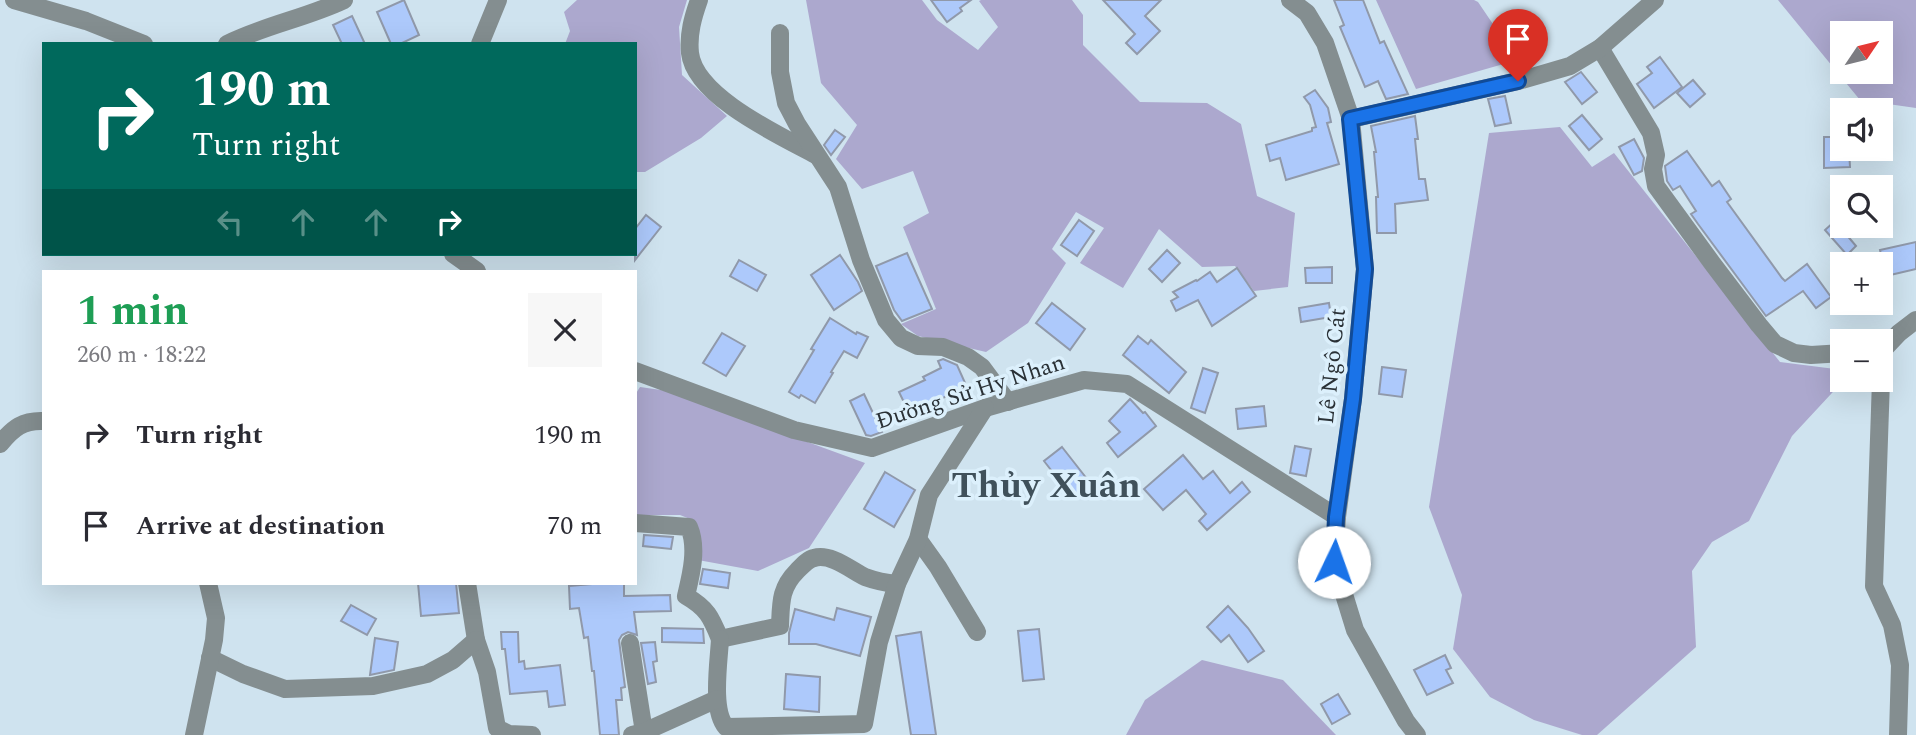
<!DOCTYPE html>
<meta charset="utf-8">
<style>
:root{--surface:#fff;--page:#f7f7f7;--text:#2b2b33;--muted:#7c7c81}
body{margin:0;font-family:Spectral,serif;background:var(--page);color:var(--text);height:100vh;display:flex;flex-direction:column;font-size:26px;white-space:nowrap}
*{box-sizing:border-box;margin:0}
p{font-size:23px;color:var(--muted)}
.icon{flex:none;width:38px;height:38px;fill:none;stroke:currentColor;stroke-width:2;stroke-linecap:round;stroke-linejoin:round}
.map{position:relative;flex:1;overflow:hidden}
.sheet{position:absolute;left:42px;top:270px;width:595px;height:315px;display:flex;flex-direction:column;background:var(--surface);border-radius:0px;box-shadow:0 7px 28px #0002}
.sheet>*{flex:none}
.guide{position:absolute;left:42px;top:42px;width:595px;height:214px;border-radius:0px;box-shadow:0 7px 28px #0002;background:#00695c;color:#fff;overflow:hidden}
.needle{width:46px;rotate:55deg}
.tools{position:absolute;left:1830px;top:21px;display:grid;gap:14px}
.tools a{display:grid;place-items:center;width:63px;height:63px;border-radius:0px;background:var(--surface);box-shadow:0 7px 28px #0002;font-size:35px}
.pin{position:absolute;display:grid;place-items:center;width:60px;height:60px;color:#fff;margin:-72px -30px;border-radius:50% 50% 50% 0;rotate:-45deg;box-shadow:0 0 7px #0007}
.pin .icon{rotate:45deg}
.me{position:absolute;width:77px;margin:-38px;rotate:3deg;stroke-linejoin:round;filter:drop-shadow(0 0 5px #0008)}
.turn{display:flex;align-items:center;gap:24px;height:147px;padding:0 35px;font-size:32px}
.turn .icon{width:91px;height:91px;stroke-width:2.5}
.turn b{display:block;font-size:49px;line-height:60px}
.lanes{display:flex;align-items:center;height:66px;padding:0 35px;background:#0003;justify-content:center;gap:35px;direction:ltr}
.lanes .off{opacity:.35}
.round{display:grid;place-items:center;flex:none;width:74px;height:74px;border-radius:0px;background:var(--page)}
.headline{display:flex;align-items:center;justify-content:space-between;height:119px;padding:0 35px}
h1{font-size:42px;font-weight:700;line-height:52px;color:#1e9e55}
ul{padding:0;list-style:none}
li{display:flex;align-items:center;gap:21px;height:91px;padding:0 35px}
li div{flex:1}
li b{display:block;font-size:26px}
li em{font-style:normal}
.map>svg:first-child{display:block}
.green{fill:#aca8ce;fill-rule:evenodd}
.building{fill:#adc9fb;stroke:#9099aa;stroke-width:2}
.lines{fill:none;stroke-linecap:round;stroke-linejoin:round}
.minor{stroke:#848e90;stroke-width:18}
.route-casing{stroke:#114b97;stroke-width:18}
.route{stroke:#1a73e8;stroke-width:12}
.labels{text-anchor:middle;stroke-width:7;stroke-linejoin:round;paint-order:stroke}
.street-label{font-size:23px;fill:#2a3136;stroke:#dcf0fc}
.town-label{font-size:37px;font-weight:bold;fill:#40515b;stroke:#dcf0fc}
</style>
<div class="map">
<svg width="1916" height="735" viewBox="0 0 1916 735">
<rect width="100%" height="100%" fill="#cfe3ef"/>
<g class="green">
<polygon points="577,0 687,0 679,27 682,75 727,116 701,138 645,172 635,172 635,44 565,44 570,31 564,12"/>
<polygon points="806,0 922,0 937,20 978,50 998,27 979,1 981,0 1072,0 1083,15 1083,45 1140,102 1207,103 1241,124 1257,196 1295,213 1288,287 1254,291 1235,266 1202,267 1159,229 1123,288 1080,263 1104,228 1076,212 1052,249 1066,263 1028,323 986,352 918,336 901,324 936,309 903,227 929,213 913,171 862,189 836,159 857,125 821,83"/>
<polygon points="1376,0 1474,0 1478,2 1499,33 1502,44 1514,47 1521,59 1416,89"/>
<path d="M1778 0H1916V108L1860 100ZM1881 33V72H1843V33Z"/>
<polygon points="1560,127 1592,167 1614,153 1780,362 1843,370 1844,380 1792,436 1749,521 1712,542 1692,571 1696,647 1597,735 1582,735 1534,720 1490,697 1453,649 1462,595 1429,507 1489,133"/>
<polygon points="640,387 668,391 865,463 809,548 758,571 698,560 695,521 680,515 635,515 635,395"/>
<polygon points="1202,660 1283,680 1336,735 1126,735 1145,700"/>
</g>
<g class="building">
<polygon points="404,0 419,35 400,44 391,44 377,12"/>
<polygon points="931,0 971,0 960,8 962,11 947,22"/>
<polygon points="1103,0 1161,0 1145,16 1160,31 1137,54 1126,43 1135,34"/>
<polygon points="1334,0 1363,0 1380,43 1384,41 1408,94 1386,99 1378,81 1365,87 1340,27 1344,25"/>
<polygon points="352,16 365,44 342,44 333,25"/>
<polygon points="1660,57 1682,87 1654,108 1637,84 1652,73 1647,67"/>
<polygon points="1581,72 1597,92 1582,104 1565,82"/>
<polygon points="1693,80 1705,94 1690,107 1677,93"/>
<polygon points="1315,90 1328,108 1331,122 1327,123 1339,164 1286,180 1280,158 1270,161 1266,145 1312,131 1312,128 1316,127 1310,105 1304,97"/>
<polygon points="1505,96 1511,123 1495,126 1488,99"/>
<polygon points="1582,115 1602,139 1589,150 1569,126"/>
<polygon points="1415,116 1418,139 1415,139 1419,179 1425,179 1428,200 1395,204 1396,233 1377,233 1376,197 1378,197 1374,152 1376,152 1371,126"/>
<polygon points="835,130 845,137 831,155 824,145"/>
<polygon points="1824,137 1843,137 1843,149 1849,149 1850,167 1824,168"/>
<polygon points="1634,139 1644,158 1642,171 1634,175 1619,147"/>
<polygon points="1687,151 1712,186 1719,181 1731,199 1727,202 1782,278 1785,281 1807,264 1831,297 1816,308 1803,291 1766,316 1698,224 1691,214 1696,211 1680,186 1673,190 1667,181 1665,166"/>
<polygon points="646,215 661,227 635,260 635,229"/>
<polygon points="1079,220 1094,231 1077,256 1061,245"/>
<polygon points="1835,221 1856,246 1847,255 1825,230"/>
<polygon points="1916,242 1916,269 1886,276 1880,250"/>
<polygon points="1167,250 1180,263 1162,282 1149,269"/>
<polygon points="907,253 932,309 902,321 894,310 876,266"/>
<polygon points="840,255 858,282 862,291 834,310 811,275"/>
<polygon points="739,260 766,275 757,291 730,276"/>
<polygon points="1332,267 1332,283 1306,283 1305,268"/>
<polygon points="1237,268 1256,296 1212,326 1198,300 1176,311 1171,301 1178,297 1173,292 1196,280 1197,281 1210,272 1217,282"/>
<polygon points="1052,303 1085,329 1070,350 1036,323"/>
<polygon points="1329,303 1331,317 1301,322 1299,308"/>
<polygon points="830,318 856,334 857,332 868,337 857,358 844,351 831,372 833,373 815,403 801,395 799,398 789,392 814,350 811,349"/>
<polygon points="722,333 745,346 726,376 703,363"/>
<polygon points="1138,336 1148,344 1151,340 1186,372 1169,393 1123,355"/>
<polygon points="943,359 957,365 970,394 956,400 953,393 924,407 925,410 911,417 899,392 925,380 923,377 941,368 938,361"/>
<polygon points="1382,367 1406,370 1402,397 1379,394"/>
<polygon points="1203,368 1218,373 1205,413 1191,408"/>
<polygon points="864,394 882,432 871,436 866,435 850,401"/>
<polygon points="1130,399 1143,413 1145,412 1156,426 1118,457 1107,443 1120,432 1109,421"/>
<polygon points="1264,406 1266,426 1238,429 1236,409"/>
<polygon points="1295,446 1311,449 1306,476 1290,473"/>
<polygon points="1062,447 1091,484 1073,498 1044,461"/>
<polygon points="1183,455 1203,479 1213,471 1230,493 1242,482 1250,492 1207,530 1199,521 1206,514 1186,490 1163,510 1144,489"/>
<polygon points="885,472 915,490 894,527 864,509"/>
<polygon points="644,535 673,537 671,549 643,546"/>
<polygon points="703,569 730,573 728,588 700,584"/>
<polygon points="418,583 456,583 459,613 421,616"/>
<polygon points="604,583 624,583 624,596 670,595 671,611 634,612 637,635 628,632 622,635 619,640 625,687 621,688 622,700 616,700 619,735 600,735 594,671 592,671 588,637 584,638 579,608 570,609 569,586"/>
<polygon points="351,605 376,619 367,635 341,621"/>
<polygon points="1228,606 1248,628 1264,651 1248,662 1229,635 1221,642 1207,627"/>
<polygon points="837,608 871,617 860,656 816,644 789,644 789,633 795,609 834,620"/>
<polygon points="662,628 703,629 704,643 662,642"/>
<polygon points="1039,629 1044,679 1023,681 1018,631"/>
<polygon points="501,632 518,632 519,662 524,661 525,669 560,665 565,705 549,707 547,691 510,694 505,649 502,649"/>
<polygon points="921,632 936,735 911,735 896,636"/>
<polygon points="375,638 398,642 394,670 370,675"/>
<polygon points="655,642 657,661 653,662 656,682 648,684 641,643"/>
<polygon points="1445,655 1451,668 1446,670 1453,683 1427,695 1414,670"/>
<polygon points="786,674 820,677 819,712 784,709"/>
<polygon points="1338,694 1350,714 1332,724 1321,704"/>
</g>
<g class="lines">
<g class="minor">
<polyline points="14,0 86,21 144,44"/>
<path d="M699 0C693 17 688 34 690 53 695 97 781 136 816 155"/>
<polyline points="1290,0 1307,13 1325,43 1351,119 1365,269 1353,399 1337,517 1334,562 1355,630 1406,721 1417,735"/>
<polyline points="780,33 780,72 786,103 797,124 838,187 861,260 886,320 901,338 918,346 943,347 968,357 982,367 1008,402"/>
<path d="M227 44C265 25 306 18 344 0"/>
<polyline points="480,44 498,0"/>
<polyline points="1600,48 1651,133 1656,155 1653,169 1656,186 1712,263 1759,325 1775,344 1794,353 1811,355 1843,353"/>
<polyline points="1351,119 1518,81 1570,66 1600,48 1655,0"/>
<polyline points="453,254 477,271"/>
<polyline points="1881,363 1882,351 1899,333 1916,320"/>
<polyline points="635,371 794,430 872,448 985,408 1084,380 1127,384 1337,517"/>
<polyline points="1881,380 1874,586 1892,625 1900,665 1898,735"/>
<path d="M0 444C13 428 23 420 44 421"/>
<path d="M635 523 689 527C698 548 691 575 686 596 707 608 711 617 720 639L780 626C781 603 780 588 797 571 802 566 808 559 814 558 831 553 851 570 865 577 876 581 886 583 897 584"/>
<polyline points="918,539 938,567 977,632"/>
<polyline points="467,583 476,640 487,672 497,728 509,734 532,735"/>
<path d="M720 639C719 661 711 710 726 727L864 724 879 642 897 584 918 539 929 495 985 408"/>
<polyline points="630,643 644,732"/>
<polyline points="210,658 243,674 285,689 373,686 427,674 453,660 476,640"/>
<polyline points="194,735 214,640 216,618 208,583"/>
<polyline points="632,735 644,732 717,699"/>
</g>
</g>
<g class="lines">
<g class="route-casing">
<polyline id="route" points="1334,562 1336,517 1353,399 1365,269 1350,119 1518,81"/>
</g>
<use href="#route" class="route"/>
</g>
<g class="labels">
<g class="street-label">
<text transform="translate(1331 366) rotate(-84)" y="8">Lê Ngô Cát</text>
<text transform="translate(970 391) rotate(-18)" y="8">Đường Sử Hy Nhan</text>
</g>
<g class="town-label">
<text x="1046" y="497">Thủy Xuân</text>
</g>
</g>
</svg>
<div class="tools">
<a><svg class="needle" viewBox="-14 -14 28 28"><path d="M0-13l5 13h-10z" fill="#e53935"/><path d="M0 13l5-13h-10z" fill="#7c7c81"/></svg></a>
<a><svg class="icon" aria-label="sound" viewBox="0 0 24 24"><path d="M4 9h4l5-4v14l-5-4H4zM17 9q2 3 0 6"/></svg></a>
<a><svg class="icon" aria-label="search" viewBox="0 0 24 24"><circle cx="10" cy="10" r="6"/><path d="M15 15l6 6"/></svg></a>
<a>+</a>
<a>−</a>
</div>
<div class="pin" style="left:1518px;top:81px;background:#d93025"><svg class="icon" aria-label="arrive" viewBox="0 0 24 24"><path d="M6 21V4h12l-3 4 3 4H6"/></svg></div>
<svg class="me" style="left:1334px;top:562px" viewBox="-20 -20 40 40"><circle r="19" fill="#fff"/><path d="M0-13L10 11 0 6-10 11z" fill="#1a73e8"/></svg>
<div class="guide">
<div class="turn"><svg class="icon" aria-label="right" viewBox="0 0 24 24"><path d="M7 20v-9h11M14 6l5 5-5 5"/></svg><div><b>190 m</b>Turn right</div></div>
<div class="lanes"><svg class="icon off" aria-label="left" viewBox="0 0 24 24"><path d="M17 20v-9H6M10 6l-5 5 5 5"/></svg><svg class="icon off" aria-label="ahead" viewBox="0 0 24 24"><path d="M12 20V5M6 11l6-6 6 6"/></svg><svg class="icon off" aria-label="ahead" viewBox="0 0 24 24"><path d="M12 20V5M6 11l6-6 6 6"/></svg><svg class="icon" aria-label="right" viewBox="0 0 24 24"><path d="M7 20v-9h11M14 6l5 5-5 5"/></svg></div>
</div>
<section class="sheet">
<div class="headline"><div><h1>1 min</h1><p>260 m · 18:22</p></div><a class="round"><svg class="icon" aria-label="close" viewBox="0 0 24 24"><path d="M6 6l12 12M18 6L6 18"/></svg></a></div>
<ul>
<li><svg class="icon" aria-label="right" viewBox="0 0 24 24"><path d="M7 20v-9h11M14 6l5 5-5 5"/></svg><div><b>Turn right</b></div><em>190 m</em></li>
<li><svg class="icon" aria-label="arrive" viewBox="0 0 24 24"><path d="M6 21V4h12l-3 4 3 4H6"/></svg><div><b>Arrive at destination</b></div><em>70 m</em></li>
</ul>
</section>
</div>
